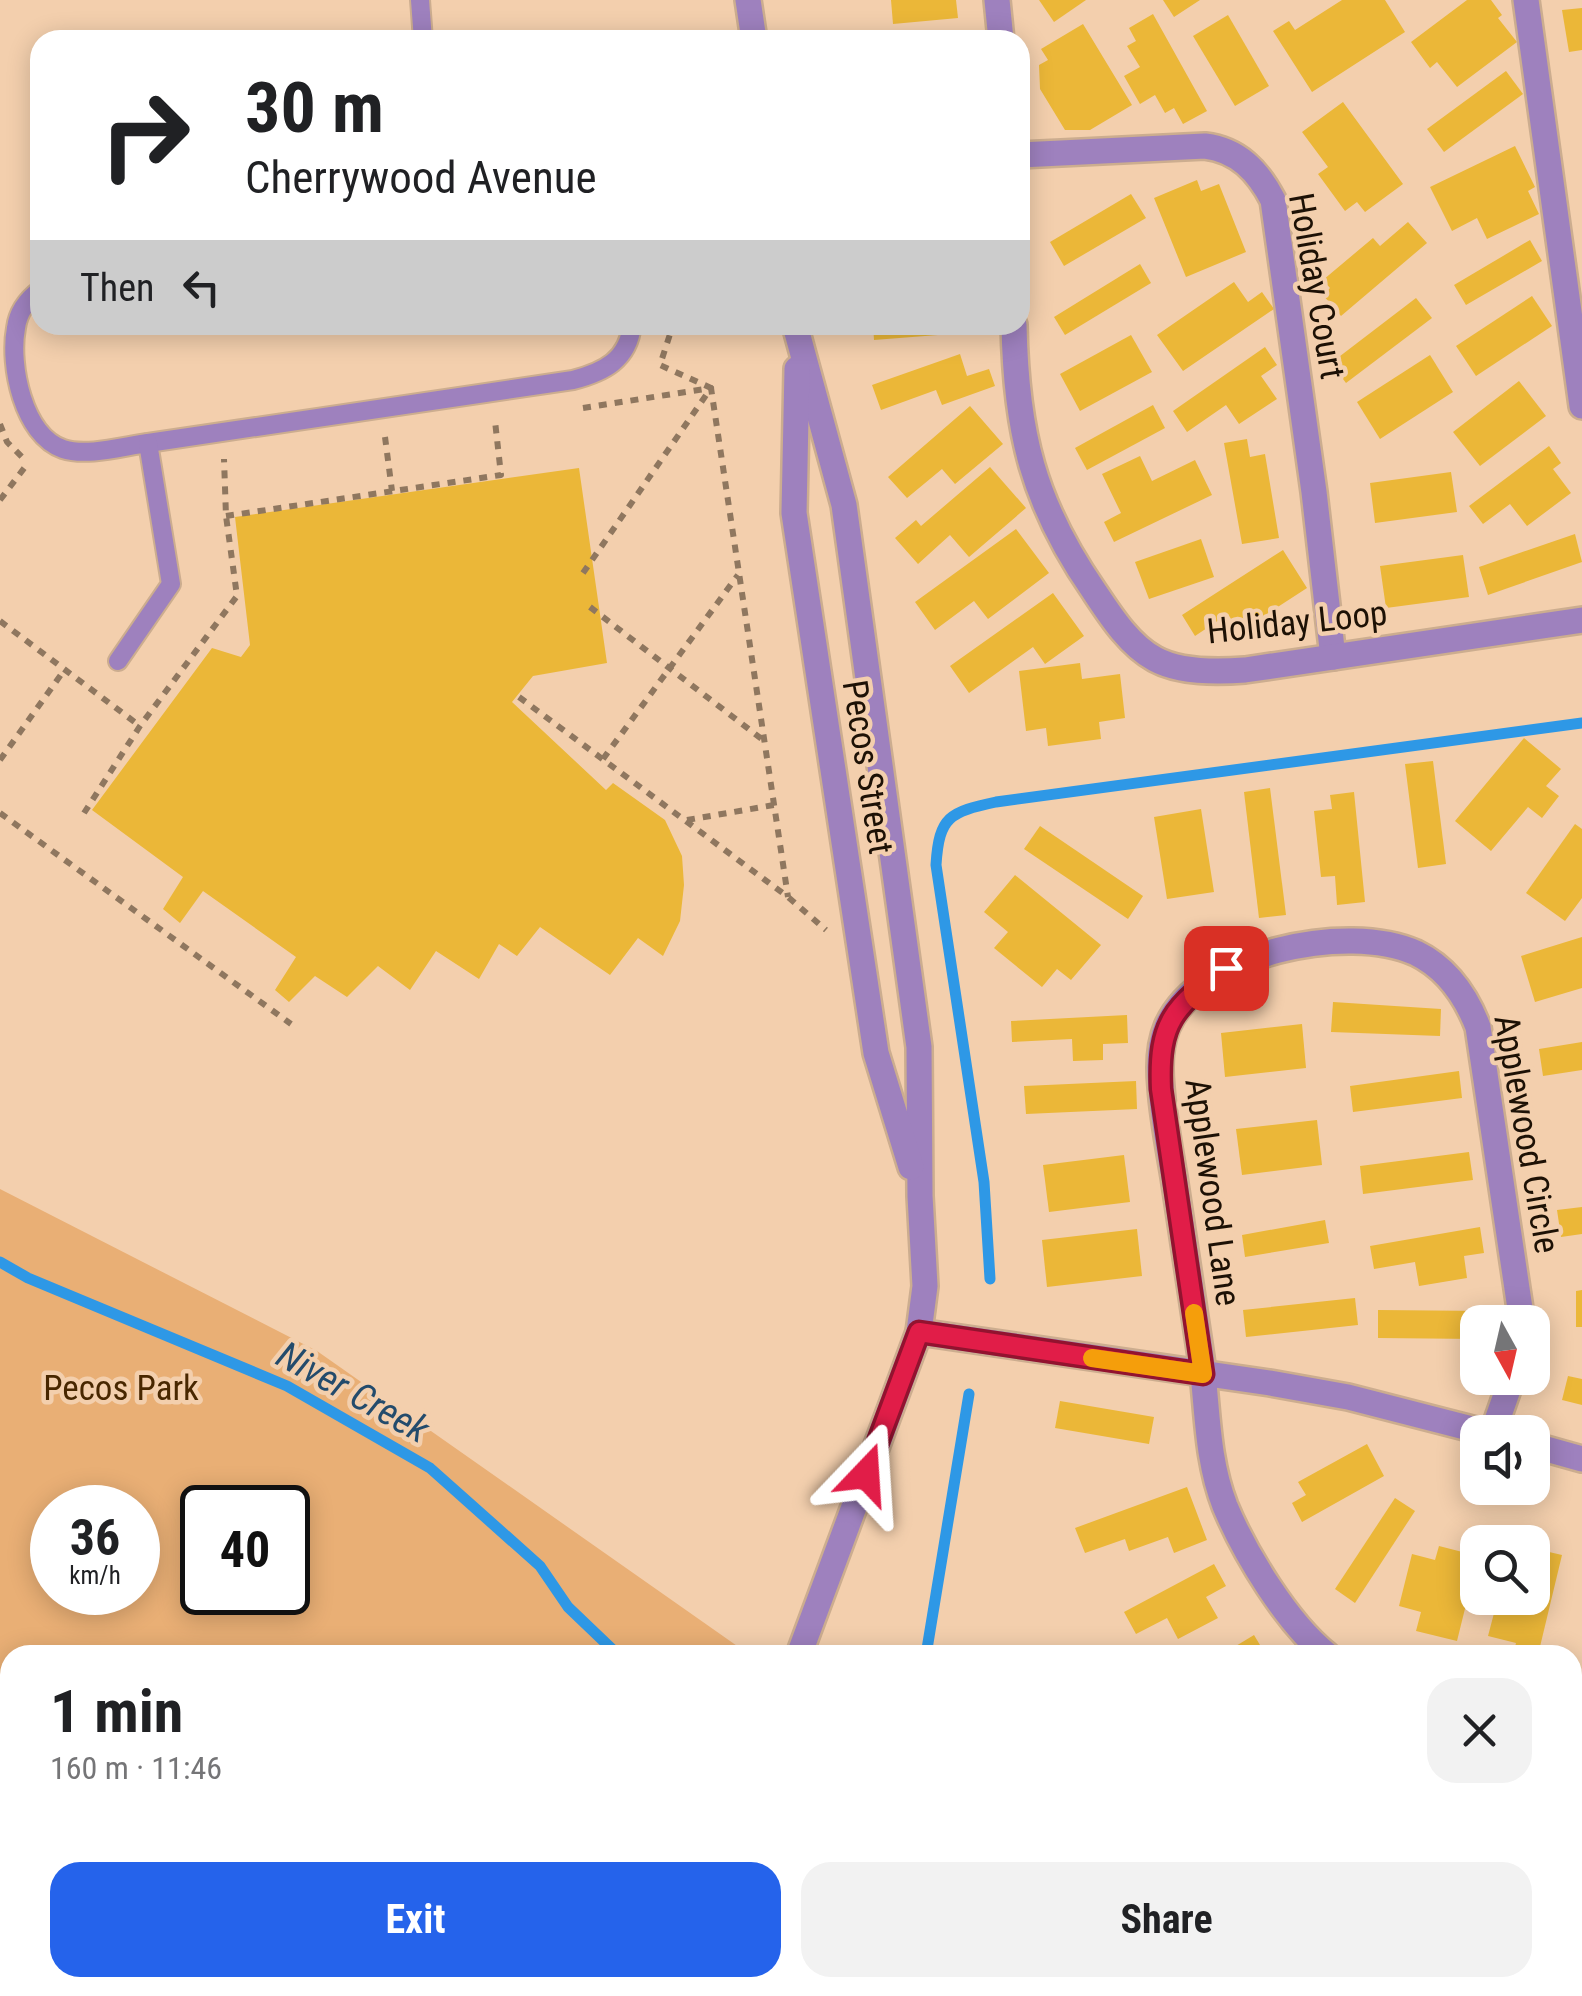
<!DOCTYPE html>
<meta charset="utf-8">
<style>
:root{--surface:#fff;--page:#f2f2f2;--text:#202124;--muted:#757577;--accent:#2563eb}
body{margin:0;font-family:"Roboto Condensed",sans-serif;background:var(--page);color:var(--text);height:100vh;display:flex;flex-direction:column;font-size:38px;white-space:nowrap}
*{box-sizing:border-box;margin:0}
p{font-size:32px;color:var(--muted)}
.icon{flex:none;width:55px;height:55px;fill:none;stroke:currentColor;stroke-width:2;stroke-linecap:round;stroke-linejoin:round}
.map{position:relative;flex:1;overflow:hidden}
.panel{position:absolute;left:0px;top:1645px;width:1582px;height:352px;display:flex;flex-direction:column;background:var(--surface);border-radius:30px 30px 0 0;box-shadow:0 5px 25px #0003}
.panel>*{flex:none}
.banner{position:absolute;left:30px;top:30px;width:1000px;height:305px;border-radius:30px;box-shadow:0 5px 25px #0003;background:#fff;color:var(--text);overflow:hidden}
.needle{width:65px;rotate:172deg}
.fabs{position:absolute;left:1460px;top:1305px;display:grid;gap:20px}
.fabs a{display:grid;place-items:center;width:90px;height:90px;border-radius:20px;background:var(--surface);box-shadow:0 5px 25px #0003;font-size:50px}
.speed{position:absolute;left:30px;top:1485px;display:flex;gap:20px;font-size:50px;font-weight:700;text-align:center}
.speed>*{display:grid;place-content:center;width:130px;height:130px;border-radius:50%;background:var(--surface);box-shadow:0 5px 25px #0003;line-height:1}
.speed small{font-size:25px;font-weight:400}
.speed .limit{border:5px solid #111;border-radius:15px;background:#fff;color:#111}
.pin{position:absolute;display:grid;place-items:center;width:85px;height:85px;color:#fff;margin:-42px;border-radius:20px;box-shadow:0 5px 15px #0006}
.me{position:absolute;width:110px;margin:-55px;rotate:20deg;stroke-linejoin:round;filter:drop-shadow(0 0 8px #0008)}
.turn{display:flex;align-items:center;gap:35px;height:210px;padding:0 50px;font-size:45px}
.turn .icon{width:130px;height:130px;stroke-width:2.5}
.turn b{display:block;font-size:70px;line-height:85px}
.then{display:flex;align-items:center;height:95px;padding:0 50px;background:#0003;gap:20px;font-size:38px}
.round{display:grid;place-items:center;flex:none;width:105px;height:105px;border-radius:30px;background:var(--page)}
.summary{display:flex;align-items:center;justify-content:space-between;height:170px;padding:0 50px}
h1{font-size:60px;font-weight:700;line-height:75px}
.cta{display:flex;gap:20px;margin-top:auto;padding:20px 50px}
.cta a{flex:1;height:115px;border-radius:30px;background:var(--accent);color:#fff;font-size:40px;font-weight:700;line-height:115px;text-align:center}
.cta a+a{background:var(--page);color:var(--text)}
.map>svg:first-child{display:block}
.green{fill:#e9af75;fill-rule:evenodd}
.lines{fill:none;stroke-linecap:round;stroke-linejoin:round}
.stream{stroke:#2e98e6;stroke-width:11}
.building{fill:#ebb738}
.service-casing{stroke:#ccad8f;stroke-width:22}
.minor-casing{stroke:#ccad8f;stroke-width:30}
.tertiary-casing{stroke:#ccad8f;stroke-width:30}
.path{stroke:#8f775f;stroke-width:6;stroke-dasharray:8 8;stroke-linecap:butt}
.service{stroke:#9e81be;stroke-width:18}
.minor{stroke:#9e81be;stroke-width:25}
.tertiary{stroke:#9e81be;stroke-width:25}
.route-casing{stroke:#92132f;stroke-width:25}
.route{stroke:#e11d48;stroke-width:18}
.slow{stroke:#f59e0b;stroke-width:18}
.labels{text-anchor:middle;stroke-width:9;stroke-linejoin:round;paint-order:stroke}
.street-label{font-size:35px;fill:#1d1105;stroke:#f3cfad}
.park-label{font-size:35px;fill:#482700;stroke:#f3cfad}
.water-label{font-size:38px;font-style:italic;fill:#234b6c;stroke:#f3cfad}
</style>
<div class="map">
<svg width="1582" height="1996" viewBox="0 0 1582 1996">
<rect width="100%" height="100%" fill="#f3cfad"/>
<path class="green" d="M0 1189 317 1351 740 1648 738 1655H10V1988H221L202 1996H0ZM52 1508H138V1592H52ZM202 1508H288V1592H202Z"/>
<g class="lines">
<g class="stream">
<polyline points="0,1262 28,1278 287,1386 430,1468 540,1566 568,1607 614,1651 623,1655"/>
<path d="M990 1279 984 1182 936 865C939 816 950 812 996 802L1582 723"/>
<polyline points="926,1655 969,1394"/>
<polyline points="1572,1952 1582,1955"/>
</g>
</g>
<g class="building">
<polygon points="891,0 956,0 958,18 893,24"/>
<polygon points="1039,0 1086,0 1054,22"/>
<polygon points="1163,0 1200,0 1174,17"/>
<polygon points="1342,0 1385,0 1405,32 1312,92 1273,31 1289,21 1295,30"/>
<polygon points="1467,0 1491,0 1502,15 1498,18 1517,42 1457,87 1437,62 1430,68 1411,42"/>
<polygon points="1582,8 1582,50 1569,52 1562,10"/>
<polygon points="1153,14 1207,111 1183,124 1174,108 1165,113 1155,95 1140,104 1124,76 1140,67 1127,46 1136,41 1129,28"/>
<polygon points="1228,15 1269,86 1235,106 1193,36"/>
<polygon points="1083,24 1132,105 1090,130 1065,130 1040,89 1039,65 1048,60 1041,49"/>
<polygon points="1506,71 1523,94 1444,152 1427,129"/>
<polygon points="1343,102 1403,184 1365,212 1357,202 1345,211 1318,174 1328,167 1302,132"/>
<polygon points="1515,146 1535,187 1528,191 1539,214 1487,239 1477,218 1452,231 1430,187"/>
<polygon points="1197,180 1201,191 1219,184 1246,252 1186,277 1154,198"/>
<polygon points="1131,194 1146,218 1064,266 1050,242"/>
<polygon points="1408,222 1427,243 1341,316 1323,295 1330,288 1323,280 1373,238 1380,246"/>
<polygon points="1530,240 1542,261 1466,305 1454,285"/>
<polygon points="1140,264 1151,283 1065,335 1054,317"/>
<polygon points="1234,282 1248,302 1262,292 1274,309 1183,371 1157,335"/>
<polygon points="1532,296 1552,326 1476,376 1456,346"/>
<polygon points="1416,298 1432,318 1346,383 1331,363"/>
<polygon points="873,325 975,325 976,332 874,340"/>
<polygon points="1131,335 1152,372 1080,411 1060,374"/>
<polygon points="1265,347 1277,365 1261,376 1277,399 1239,424 1226,405 1187,432 1173,411"/>
<polygon points="960,354 967,376 989,369 995,386 942,405 936,390 881,410 872,385"/>
<polygon points="1430,355 1453,392 1380,439 1357,402"/>
<polygon points="1519,381 1546,416 1480,466 1453,432"/>
<polygon points="1153,405 1165,428 1087,470 1075,448"/>
<polygon points="970,406 1003,444 955,484 942,469 907,498 888,477"/>
<polygon points="1247,439 1250,457 1265,454 1279,538 1242,544 1224,443"/>
<polygon points="1549,446 1561,463 1553,469 1571,493 1527,526 1510,504 1483,524 1469,506"/>
<polygon points="1140,456 1152,481 1195,460 1212,495 1114,542 1104,522 1121,513 1102,474"/>
<polygon points="990,467 1026,508 969,557 950,535 918,564 895,538 916,520 921,526"/>
<polygon points="579,468 607,663 533,676 512,702 606,790 613,783 665,820 682,856 684,885 680,921 663,956 638,938 610,975 540,927 517,956 499,944 479,979 436,951 410,990 378,966 347,997 315,976 289,1002 275,990 296,957 203,891 180,923 163,909 183,877 92,810 212,648 241,657 250,645 235,517"/>
<polygon points="1451,472 1457,512 1375,523 1370,483"/>
<polygon points="1016,529 1049,573 988,619 974,601 935,630 915,602"/>
<polygon points="1575,534 1582,562 1488,595 1479,567"/>
<polygon points="1201,539 1214,577 1149,599 1135,562"/>
<polygon points="1283,550 1307,588 1239,632 1228,614 1195,636 1182,615"/>
<polygon points="1463,555 1469,597 1386,608 1380,566"/>
<polygon points="1053,593 1084,636 1045,664 1033,647 969,693 950,666"/>
<polygon points="1080,663 1082,679 1120,674 1125,718 1099,722 1101,739 1048,746 1046,728 1026,731 1019,671"/>
<polygon points="1524,738 1561,769 1546,786 1559,796 1542,818 1528,807 1491,851 1455,821"/>
<polygon points="1433,761 1446,864 1418,868 1405,764"/>
<polygon points="1270,788 1286,915 1259,918 1244,792"/>
<polygon points="1354,792 1365,902 1337,905 1335,876 1321,877 1314,811 1332,809 1330,795"/>
<polygon points="1201,809 1214,892 1167,899 1154,817"/>
<polygon points="1575,824 1582,829 1582,898 1565,921 1526,893"/>
<polygon points="1040,826 1143,896 1128,919 1024,849"/>
<polygon points="1015,875 1101,945 1071,980 1057,969 1042,987 994,948 1008,932 984,912"/>
<polygon points="1582,937 1582,988 1535,1002 1521,956"/>
<polygon points="1333,1002 1441,1009 1440,1036 1331,1032"/>
<polygon points="1127,1015 1128,1043 1103,1044 1103,1060 1073,1061 1072,1039 1012,1042 1011,1021"/>
<polygon points="1302,1024 1306,1068 1225,1077 1221,1033"/>
<polygon points="1582,1042 1582,1070 1543,1076 1539,1049"/>
<polygon points="1459,1071 1462,1098 1353,1112 1350,1086"/>
<polygon points="1136,1081 1137,1109 1026,1114 1024,1086"/>
<polygon points="1317,1120 1322,1165 1242,1175 1236,1129"/>
<polygon points="1469,1152 1473,1180 1363,1194 1360,1166"/>
<polygon points="1124,1155 1130,1202 1049,1212 1043,1165"/>
<polygon points="1582,1207 1582,1234 1561,1237 1557,1210"/>
<polygon points="1325,1220 1329,1243 1245,1257 1242,1235"/>
<polygon points="1480,1227 1484,1253 1464,1256 1467,1278 1419,1286 1415,1262 1374,1269 1370,1246"/>
<polygon points="1137,1229 1142,1276 1047,1287 1042,1240"/>
<polygon points="1582,1290 1582,1327 1576,1327 1576,1291"/>
<polygon points="1355,1298 1358,1325 1246,1337 1243,1310"/>
<polygon points="1378,1310 1488,1311 1488,1322 1478,1322 1478,1339 1378,1338"/>
<polygon points="1568,1376 1582,1379 1582,1405 1562,1400"/>
<polygon points="1060,1401 1154,1417 1149,1444 1055,1428"/>
<polygon points="1367,1444 1384,1476 1302,1522 1292,1503 1306,1495 1298,1482"/>
<polygon points="1187,1487 1207,1540 1174,1553 1168,1537 1129,1551 1125,1539 1085,1553 1075,1528"/>
<polygon points="1395,1498 1415,1511 1355,1603 1335,1589"/>
<polygon points="1439,1546 1478,1556 1457,1641 1416,1631 1421,1612 1399,1606 1412,1554 1435,1560"/>
<polygon points="1532,1548 1562,1555 1538,1655 1513,1655 1516,1643 1488,1636 1498,1598 1532,1598"/>
<polygon points="1214,1564 1226,1586 1206,1597 1218,1618 1178,1639 1167,1618 1136,1634 1124,1612"/>
<polygon points="1254,1635 1266,1655 1221,1655"/>
</g>
<g class="lines">
<g class="service-casing">
<g id="service">
<polyline points="420,0 423,40"/>
<path d="M40 290C28 299 18 312 16 328 9 365 23 435 63 449 87 457 124 446 148 443L573 380C604 372 628 360 632 325"/>
<polyline points="118,661 171,584 148,443"/>
</g>
</g>
<g class="minor-casing">
<g id="minor">
<polyline points="997,0 1001,40"/>
<polyline points="1526,0 1582,406"/>
<path d="M1020 155 1205 146C1238 150 1258 171 1273 200L1314 492 1333 657"/>
<path d="M1014 325C1016 432 1033 503 1094 591 1110 615 1129 645 1155 659 1180 673 1218 672 1245 670L1582 620"/>
<polyline points="919,1332 1270,1383 1348,1397 1484,1432"/>
<polyline points="1493,1432 1512,1378"/>
<polyline points="1532,1445 1582,1459"/>
<path d="M1327 1655C1287 1623 1245 1554 1225 1506 1206 1457 1208 1408 1201 1357 1192 1297 1183 1237 1174 1177 1169 1147 1163 1117 1161 1087 1159 1067 1159 1046 1167 1027 1199 952 1348 922 1416 953 1447 968 1466 996 1478 1027L1522 1322"/>
<polyline points="1572,1728 1582,1731"/>
<polyline points="448,1996 510,1988"/>
</g>
</g>
<g class="tertiary-casing">
<g id="tertiary">
<polyline points="748,0 754,40"/>
<polyline points="795,325 844,505 919,1047 920,1196 925,1286 919,1332 799,1655"/>
<polyline points="797,369 794,513 876,1053 911,1167"/>
<polyline points="799,1988 800,1996"/>
<polyline points="1279,1988 1298,1996"/>
</g>
</g>
<g class="path">
<polyline points="583,408 711,388 788,897"/>
<polyline points="0,424 7,442 25,460"/>
<polyline points="385,437 392,491"/>
<polyline points="0,500 28,463"/>
<polyline points="226,516 501,475 495,421"/>
<polyline points="583,573 711,388 660,365 673,325"/>
<polyline points="590,607 763,740"/>
<polyline points="0,621 140,726"/>
<polyline points="519,697 788,897 826,930"/>
<polyline points="603,759 738,575"/>
<polyline points="0,760 65,669"/>
<polyline points="0,813 291,1024"/>
<polyline points="84,813 140,726 237,596 226,516 224,459"/>
<polyline points="687,820 774,805"/>
<polyline points="76,1655 124,1655"/>
<polyline points="0,1887 10,1894"/>
<polyline points="193,1988 235,1994 280,1988"/>
<polyline points="1495,1988 1526,1996"/>
<polyline points="100,1996 107,1988"/>
</g>
<use href="#service" class="service"/>
<use href="#minor" class="minor"/>
<use href="#tertiary" class="tertiary"/>
</g>
<g class="lines">
<g class="route-casing">
<path id="route" d="M866 1474 919 1332 1203 1374 1161 1089C1158 1021 1174 1007 1226 968"/>
</g>
<use href="#route" class="route"/>
<polyline class="slow" points="1092,1358 1203,1374 1194,1313"/>
</g>
<g class="labels">
<g class="street-label">
<text transform="translate(1317 286) rotate(80)" y="12">Holiday Court</text>
<text transform="translate(1297 622) rotate(-6)" y="12">Holiday Loop</text>
<text transform="translate(868 767) rotate(81)" y="12">Pecos Street</text>
<text transform="translate(1527 1134) rotate(80)" y="12">Applewood Circle</text>
<text transform="translate(1213 1192) rotate(82)" y="12">Applewood Lane</text>
</g>
<g class="park-label">
<text x="121" y="1400">Pecos Park</text>
</g>
<g class="water-label">
<text transform="translate(353 1392) rotate(29)" y="13">Niver Creek</text>
</g>
</g>
</svg>
<div class="fabs">
<a><svg class="needle" viewBox="-14 -14 28 28"><path d="M0-13l5 13h-10z" fill="#e53935"/><path d="M0 13l5-13h-10z" fill="#757577"/></svg></a>
<a><svg class="icon" aria-label="sound" viewBox="0 0 24 24"><path d="M4 9h4l5-4v14l-5-4H4zM17 9q2 3 0 6"/></svg></a>
<a><svg class="icon" aria-label="search" viewBox="0 0 24 24"><circle cx="10" cy="10" r="6"/><path d="M15 15l6 6"/></svg></a>
</div>
<div class="speed"><div>36<small>km/h</small></div><div class="limit">40</div></div>
<div class="pin" style="left:1226px;top:968px;background:#d93025"><svg class="icon" aria-label="arrive" viewBox="0 0 24 24"><path d="M6 21V4h12l-3 4 3 4H6"/></svg></div>
<svg class="me" style="left:866px;top:1474px" viewBox="-20 -20 40 40"><path d="M0-17L14 15 0 8-14 15z" fill="#e11d48" stroke="#fff" stroke-width="4"/></svg>
<div class="banner">
<div class="turn"><svg class="icon" aria-label="right" viewBox="0 0 24 24"><path d="M7 20v-9h11M14 6l5 5-5 5"/></svg><div><b>30 m</b>Cherrywood Avenue</div></div>
<div class="then">Then<svg class="icon" aria-label="left" viewBox="0 0 24 24"><path d="M17 20v-9H6M10 6l-5 5 5 5"/></svg></div>
</div>
<section class="panel">
<div class="summary"><div><h1>1 min</h1><p>160 m · 11:46</p></div><a class="round"><svg class="icon" aria-label="close" viewBox="0 0 24 24"><path d="M6 6l12 12M18 6L6 18"/></svg></a></div>
<div class="cta"><a>Exit</a><a>Share</a></div>
</section>
</div>
